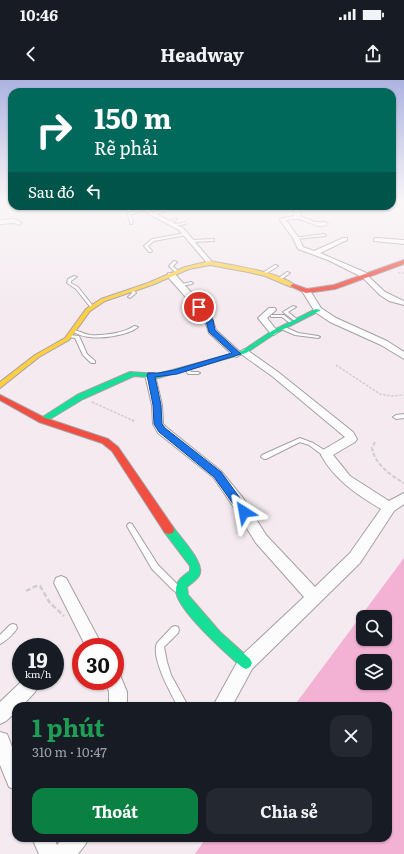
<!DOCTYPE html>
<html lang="vi">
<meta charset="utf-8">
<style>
:root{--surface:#171b24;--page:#242831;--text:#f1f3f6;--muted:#9ea1a6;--accent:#0b8043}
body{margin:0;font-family:Literata,serif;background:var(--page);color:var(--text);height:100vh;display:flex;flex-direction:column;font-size:15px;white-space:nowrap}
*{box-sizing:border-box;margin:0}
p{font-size:13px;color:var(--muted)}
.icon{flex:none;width:22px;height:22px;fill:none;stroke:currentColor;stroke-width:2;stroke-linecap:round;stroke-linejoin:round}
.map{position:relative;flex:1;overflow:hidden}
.panel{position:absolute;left:12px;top:622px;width:380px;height:140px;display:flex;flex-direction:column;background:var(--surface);border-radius:12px;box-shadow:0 1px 3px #0004}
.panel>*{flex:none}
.banner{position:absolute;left:8px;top:8px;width:388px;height:122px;border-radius:12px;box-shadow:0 1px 3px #0004;background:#00695c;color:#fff;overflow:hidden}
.controls{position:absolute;left:356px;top:530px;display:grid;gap:8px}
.controls a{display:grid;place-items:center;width:36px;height:36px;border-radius:8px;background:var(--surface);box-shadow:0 1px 3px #0004;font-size:20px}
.speed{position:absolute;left:12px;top:558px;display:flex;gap:8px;font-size:20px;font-weight:700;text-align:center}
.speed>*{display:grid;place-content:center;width:52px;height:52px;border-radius:50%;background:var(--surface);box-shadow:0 1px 3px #0004;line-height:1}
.speed small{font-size:10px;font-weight:400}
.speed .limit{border:6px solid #d22;background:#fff;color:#111}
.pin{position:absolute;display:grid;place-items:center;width:34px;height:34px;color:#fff;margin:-17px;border:2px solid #fff;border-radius:50%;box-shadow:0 1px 4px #0007}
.me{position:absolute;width:44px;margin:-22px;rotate:326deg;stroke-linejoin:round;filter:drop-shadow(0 0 3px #0008)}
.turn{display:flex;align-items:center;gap:14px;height:84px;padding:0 20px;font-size:18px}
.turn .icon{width:52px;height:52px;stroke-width:2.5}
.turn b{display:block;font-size:28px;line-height:34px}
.then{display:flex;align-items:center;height:38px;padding:0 20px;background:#0003;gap:8px;font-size:15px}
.round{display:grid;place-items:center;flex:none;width:42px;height:42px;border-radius:12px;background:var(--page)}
.overview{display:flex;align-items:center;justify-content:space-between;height:68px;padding:0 20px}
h1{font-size:24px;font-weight:700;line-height:30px;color:#1e9e55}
.cta{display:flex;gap:8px;margin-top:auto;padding:8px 20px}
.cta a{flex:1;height:46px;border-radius:12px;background:var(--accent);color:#fff;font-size:16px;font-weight:700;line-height:46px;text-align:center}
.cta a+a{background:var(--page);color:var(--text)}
.status{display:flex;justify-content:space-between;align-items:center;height:28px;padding:0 20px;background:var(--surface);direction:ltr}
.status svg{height:11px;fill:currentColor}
header{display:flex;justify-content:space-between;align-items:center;height:52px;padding:0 20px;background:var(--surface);font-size:18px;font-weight:700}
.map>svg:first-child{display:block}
.water{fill:#f3b1d4;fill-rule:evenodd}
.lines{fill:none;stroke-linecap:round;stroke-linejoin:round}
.lane-casing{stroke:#a69fa3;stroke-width:2}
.street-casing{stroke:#a69fa3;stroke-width:2}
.fast-casing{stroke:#a69fa3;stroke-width:2}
.slow-casing{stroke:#a69fa3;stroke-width:2}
.jam-casing{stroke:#a69fa3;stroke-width:2}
.path-far2{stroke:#d0cdce;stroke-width:1.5;stroke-dasharray:2.5 1.5;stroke-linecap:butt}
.path-far1{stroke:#d0cdce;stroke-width:2;stroke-dasharray:4 2;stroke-linecap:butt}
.path{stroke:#d0cdce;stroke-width:2.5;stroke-dasharray:5 2.5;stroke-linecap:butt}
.lane{fill:#fdfcfd;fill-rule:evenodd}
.street{fill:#fdfcfd;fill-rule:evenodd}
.fast{fill:#16e098;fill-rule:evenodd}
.slow{fill:#ffcf43;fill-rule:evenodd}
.jam{fill:#f24e42;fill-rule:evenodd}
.route{fill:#1a73e8;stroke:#114b97}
</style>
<div class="status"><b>10:46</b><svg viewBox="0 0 49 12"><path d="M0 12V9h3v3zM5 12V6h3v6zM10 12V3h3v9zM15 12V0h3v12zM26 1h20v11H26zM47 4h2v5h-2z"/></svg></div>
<header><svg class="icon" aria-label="back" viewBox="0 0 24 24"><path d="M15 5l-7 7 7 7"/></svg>Headway<svg class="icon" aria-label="share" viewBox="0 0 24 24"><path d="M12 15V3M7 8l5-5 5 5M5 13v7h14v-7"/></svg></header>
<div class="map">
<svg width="404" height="774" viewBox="0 0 404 774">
<rect width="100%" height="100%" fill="#f4eaef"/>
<path class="water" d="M404 478V774H195L206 758H388V626H294ZM363 537H385V559H363ZM363 581H385V603H363Z"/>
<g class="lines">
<g class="lane-casing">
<g id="lane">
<polygon points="142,129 144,130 130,135 133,140 132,144 130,144 130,140 127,134"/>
<polygon points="165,129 166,131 150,135 149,134"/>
<polygon points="175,138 177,139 171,143 169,142"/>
<polygon points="185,142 186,144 175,146 173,145"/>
<polygon points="185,153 186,153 186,155 154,161 148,166 152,171 151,172 149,172 144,166 152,159"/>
<polygon points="324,154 326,155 325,156 296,159 294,158"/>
<polygon points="214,159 214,161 213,161 192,162 190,161 192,160"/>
<polygon points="174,181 177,182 173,186 178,191 178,193 176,193 169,186"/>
<polygon points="275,185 278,186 264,195 261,194"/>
<polygon points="287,192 290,193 279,201 277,201 277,199"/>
<polygon points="74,196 77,197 71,201 71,203 78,207 93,226 93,228 91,228 76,209 67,203 68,199"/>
<polygon points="191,202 193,203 192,204 180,206 178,205"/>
<polygon points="131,209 133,209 136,213 130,218 128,217 132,213 130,210"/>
<polygon points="293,226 296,227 288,232 298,240 298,242 296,242 283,232"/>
<polygon points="271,235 284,235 294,243 291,244 282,237 271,237"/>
<path d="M134 246 138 247C129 255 102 259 90 257 84 257 77 254 72 251L74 250C79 251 84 254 90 255 102 256 125 253 134 246Z"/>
<polygon points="281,247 285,247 298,253 318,256 320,257 318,258 295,255 281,249"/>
<polygon points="69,255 79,256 87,274 95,281 95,283 91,283 83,275 75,258 69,257"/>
<polygon points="185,288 189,288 191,292 198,292 200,293 198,294 188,294 185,289"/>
<polygon points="404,334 404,338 396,339 393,337 396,335"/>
<polygon points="300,358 313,363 329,373 330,375 329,377 325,377 309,365 300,362 266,379 264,379 261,377 262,375"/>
<polygon points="130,443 132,444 158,485 179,506 180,508 179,510 176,512 173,510 152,489 127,446 128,444"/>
<path d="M13 544 16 545 17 548C14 554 6 561 0 564V555L10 545Z"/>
<path d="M175 546 178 547 179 550 178 553 164 567 167 582 171 595 188 626H179L176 623C169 610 151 577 157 563L172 547Z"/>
</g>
</g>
<g class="street-casing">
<g id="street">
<polygon points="134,126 141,126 183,148 212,182 212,184 208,184 179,150"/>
<path d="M289 126H295L301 132 300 136 315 142H325L328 144C318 150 309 141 299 139 295 138 290 140 286 140L299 158 303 167 314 171 343 158H347V160L320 173 369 194V197L385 212 404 221V225L389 221 380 215 362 197 328 180 298 169 293 158 279 139 294 136 295 132Z"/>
<polygon points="15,139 22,143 19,145 14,143 0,144 0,140"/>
<polygon points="376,158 404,160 404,164 374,161 374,159"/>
<path d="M168 193H174L211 235 216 250 240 272 244 269 247 270 278 292 353 352 357 359 355 362 333 375 350 396 389 421 404 413V424L394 431 360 483 252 589 232 626H213L240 577 304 517 256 463 233 426 213 397 158 353 153 344 152 325 145 295 147 293H153L155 295 162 325 163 344 166 347 221 391 243 418 266 455 315 507 350 473 381 429C356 414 335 400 321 375L323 370 345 357 272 296 241 274 237 277 234 276 209 253 204 238 168 197Z"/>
<polygon points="303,209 309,209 321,228 336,238 387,261 404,272 404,279 381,265 330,242 315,232 302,211"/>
<polygon points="269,228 275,228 276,230 267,238 278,252 274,255 271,254 258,238"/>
<polygon points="61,496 66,498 103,567 86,567 54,503 56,498"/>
<polygon points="115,593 120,595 127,612 127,626 109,626 109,612 105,601 115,601"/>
<polygon points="22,601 36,601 38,606 35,612 22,626 16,626 16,632 6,641 0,644 0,622"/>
<polygon points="0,652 7,654 16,677 16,710 9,707 0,685"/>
<polygon points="32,758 54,758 57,765 63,758 89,758 85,765 78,774 39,774"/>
</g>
</g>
<g class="fast-casing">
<g id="fast">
<polygon points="316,229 321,230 276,253 246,273 158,298 134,296 83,319 45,342 39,342 38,340 77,315 130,292 158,294 242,271 272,251"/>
<path d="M169 446 173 447C180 457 203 481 200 493 199 499 191 503 187 507L188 515 220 552 250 579 252 583 250 587 246 589 242 587C228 575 175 528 176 510 176 501 183 496 190 491V486L165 453 164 450 165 447Z"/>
</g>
</g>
<g class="slow-casing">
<path id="slow" d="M210 181C234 186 277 191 296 206L291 207 265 196 248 192 210 185 189 189 152 205 105 221 90 231 69 260 39 277 0 308V302L35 275 65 258 86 229 101 219 148 203 185 187Z"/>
</g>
<g class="jam-casing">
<g id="jam">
<polygon points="404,180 404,184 335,209 306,213 290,206 293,204 307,209 334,205"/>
<polygon points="0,315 45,338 108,359 118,367 173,447 174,450 173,453 169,454 165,453 112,371 102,363 39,342 0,320"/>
</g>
</g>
<g class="path-far2">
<polyline points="398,193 404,193"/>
<polyline points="336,285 380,314 391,316 404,315"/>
<polyline points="92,322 134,341"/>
</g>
<g class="path-far1">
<polyline points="132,340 134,341"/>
<path d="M375 362 372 368C374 383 391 396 404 403"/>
</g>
<polyline class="path" points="26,511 36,506 40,506 50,523 64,536"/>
<use href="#lane" class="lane"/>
<use href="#street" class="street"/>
<use href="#fast" class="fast"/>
<use href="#slow" class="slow"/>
<use href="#jam" class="jam"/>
</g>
<linearGradient id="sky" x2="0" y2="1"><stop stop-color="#acb3e0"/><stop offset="0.53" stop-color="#faf6f8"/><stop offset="1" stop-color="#faf6f8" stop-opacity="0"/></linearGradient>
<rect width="404" height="230" fill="url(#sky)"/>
<polygon class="route" points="197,225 201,225 213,240 215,250 241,274 177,294 155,297 161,325 162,344 165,348 221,392 248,429 249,432 248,435 241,435 214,397 159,352 154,344 153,325 147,295 148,293 158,293 174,290 232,273 209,252 206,241 196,227"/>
</svg>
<div class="controls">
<a><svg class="icon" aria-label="search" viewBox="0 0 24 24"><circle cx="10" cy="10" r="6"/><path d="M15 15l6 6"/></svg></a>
<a><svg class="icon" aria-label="layers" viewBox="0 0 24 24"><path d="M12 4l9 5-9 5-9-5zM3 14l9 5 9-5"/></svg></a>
</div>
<div class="speed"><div>19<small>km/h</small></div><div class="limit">30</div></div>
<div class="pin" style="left:199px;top:227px;background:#d93025"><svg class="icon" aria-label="arrive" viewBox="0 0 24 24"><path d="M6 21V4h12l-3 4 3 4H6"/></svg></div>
<svg class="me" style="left:244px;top:432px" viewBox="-20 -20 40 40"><path d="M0-17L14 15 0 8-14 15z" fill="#1a73e8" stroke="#fff" stroke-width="4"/></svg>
<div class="banner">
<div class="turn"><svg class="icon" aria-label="right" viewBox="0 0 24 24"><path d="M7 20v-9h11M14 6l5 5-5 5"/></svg><div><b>150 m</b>Rẽ phải</div></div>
<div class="then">Sau đó<svg class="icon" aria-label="left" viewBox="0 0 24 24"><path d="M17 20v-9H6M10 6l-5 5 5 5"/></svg></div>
</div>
<section class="panel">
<div class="overview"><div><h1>1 phút</h1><p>310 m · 10:47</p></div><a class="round"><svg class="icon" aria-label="close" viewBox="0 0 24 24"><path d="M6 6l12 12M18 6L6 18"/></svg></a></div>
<div class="cta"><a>Thoát</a><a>Chia sẻ</a></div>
</section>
</div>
